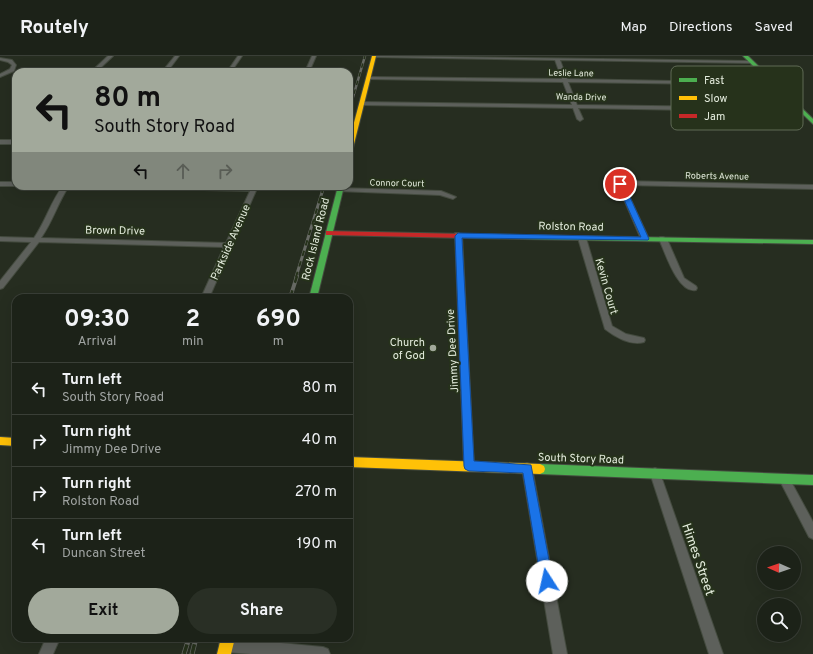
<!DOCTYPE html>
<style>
:root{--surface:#1c2218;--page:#292f25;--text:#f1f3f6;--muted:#a0a4a2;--line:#3a3f37;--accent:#a2a99b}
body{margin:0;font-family:Overpass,sans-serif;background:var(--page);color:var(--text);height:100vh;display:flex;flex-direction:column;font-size:15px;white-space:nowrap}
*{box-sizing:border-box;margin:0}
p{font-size:13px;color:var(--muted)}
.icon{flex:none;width:22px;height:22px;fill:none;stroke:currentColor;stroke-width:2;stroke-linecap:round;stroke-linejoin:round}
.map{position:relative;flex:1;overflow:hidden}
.panel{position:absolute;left:12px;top:238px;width:341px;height:348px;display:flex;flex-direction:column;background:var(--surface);border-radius:12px;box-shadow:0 4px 16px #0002,0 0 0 1px var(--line)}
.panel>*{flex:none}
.hud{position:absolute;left:12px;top:12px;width:341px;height:122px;border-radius:12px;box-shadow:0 4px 16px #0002,0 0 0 1px var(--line);background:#a2a99b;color:#111;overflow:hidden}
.needle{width:26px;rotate:272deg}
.fabs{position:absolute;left:757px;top:490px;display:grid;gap:8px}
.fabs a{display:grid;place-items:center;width:44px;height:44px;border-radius:50%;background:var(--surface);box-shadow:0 4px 16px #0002,0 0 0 1px var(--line);font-size:20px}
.pin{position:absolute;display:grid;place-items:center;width:34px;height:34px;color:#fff;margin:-17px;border:2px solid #fff;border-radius:50%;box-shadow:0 1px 4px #0007}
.me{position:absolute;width:44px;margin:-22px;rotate:350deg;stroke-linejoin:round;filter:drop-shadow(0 0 3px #0008)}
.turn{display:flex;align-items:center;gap:14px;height:84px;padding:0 16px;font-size:18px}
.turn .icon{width:52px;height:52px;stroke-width:2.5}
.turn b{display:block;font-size:28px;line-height:34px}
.lanes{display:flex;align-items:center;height:38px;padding:0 16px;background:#0003;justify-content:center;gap:20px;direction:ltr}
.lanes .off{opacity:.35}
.eta{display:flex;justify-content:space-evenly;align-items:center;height:68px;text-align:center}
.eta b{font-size:24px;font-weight:700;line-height:28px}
.primary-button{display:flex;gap:8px;margin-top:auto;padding:8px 16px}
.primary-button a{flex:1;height:46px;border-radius:24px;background:var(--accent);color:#111;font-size:16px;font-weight:700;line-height:46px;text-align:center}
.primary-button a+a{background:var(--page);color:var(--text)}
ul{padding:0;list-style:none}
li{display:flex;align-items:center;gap:12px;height:52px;padding:0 16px;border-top:1px solid var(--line)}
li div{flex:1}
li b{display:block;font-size:15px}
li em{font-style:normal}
header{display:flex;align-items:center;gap:24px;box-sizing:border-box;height:56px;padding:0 20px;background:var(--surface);border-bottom:1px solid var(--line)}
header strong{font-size:19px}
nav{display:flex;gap:22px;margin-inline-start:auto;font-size:14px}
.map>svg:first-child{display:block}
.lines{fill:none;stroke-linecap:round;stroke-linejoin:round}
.street-casing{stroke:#444b3f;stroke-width:2}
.fast-casing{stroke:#444b3f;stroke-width:2}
.slow-casing{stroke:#444b3f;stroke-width:2}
.jam-casing{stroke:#444b3f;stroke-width:2}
.street{fill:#5d605b;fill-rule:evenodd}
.fast{fill:#4caf50;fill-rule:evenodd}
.slow{fill:#ffc107;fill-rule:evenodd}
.jam{fill:#c62828;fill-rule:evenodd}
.rail-far3-casing{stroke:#676a64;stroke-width:2.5}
.rail-far2-casing{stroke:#676a64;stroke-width:3}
.rail-far1-casing{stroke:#676a64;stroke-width:4}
.rail-casing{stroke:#676a64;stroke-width:5}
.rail-far3{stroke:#26321b;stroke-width:1.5;stroke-dasharray:4.5;stroke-linecap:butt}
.rail-far2{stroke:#26321b;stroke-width:2;stroke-dasharray:5.5;stroke-linecap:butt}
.rail-far1{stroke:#26321b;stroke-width:2.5;stroke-dasharray:8;stroke-linecap:butt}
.rail{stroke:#26321b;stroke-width:3.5;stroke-dasharray:10;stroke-linecap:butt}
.route{fill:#1a73e8;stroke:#114b97}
.poi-dot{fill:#a2a99b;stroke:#26321b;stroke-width:1.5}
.labels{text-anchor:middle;stroke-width:4;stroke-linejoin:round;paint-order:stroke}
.far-street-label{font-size:9px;fill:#e4ecdd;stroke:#26321b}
.street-label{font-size:11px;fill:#e4ecdd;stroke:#26321b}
.poi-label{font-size:11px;fill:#e4ecdd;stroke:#26321b;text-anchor:end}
.near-street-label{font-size:13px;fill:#e4ecdd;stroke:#26321b}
.key{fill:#26321b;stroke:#5f6a55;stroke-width:1}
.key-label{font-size:11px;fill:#e4ecdd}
</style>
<header>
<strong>Routely</strong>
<nav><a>Map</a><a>Directions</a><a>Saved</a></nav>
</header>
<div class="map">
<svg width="813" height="598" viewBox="0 0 813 598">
<rect width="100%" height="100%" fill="#262d20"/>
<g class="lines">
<g class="street-casing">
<g id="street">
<polygon points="108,0 113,0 96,16 18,16 20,15 92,15"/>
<polygon points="175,0 179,0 167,16 162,16"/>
<polygon points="238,0 242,0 231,16 227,16"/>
<polygon points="312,0 316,0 309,16 305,16"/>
<polygon points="372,0 750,5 752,7 560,4 567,23 773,27 775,28 773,29 568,26 577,49 799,52 802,54 799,56 578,52 583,63 580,65 577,63 573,52 362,49 360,48 360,46 572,49 563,26 368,23 366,22 368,21 562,23 555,4 374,1"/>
<polygon points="0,2 12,4 16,9 14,15 0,21 0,18 10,13 12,9 8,6 0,4"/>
<rect x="0" y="84" width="16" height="4"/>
<polygon points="620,125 813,129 813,133 624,129 649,183 645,185 641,183 617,127"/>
<rect x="0" y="126" width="16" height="4"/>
<path d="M63 130H69C58 146 53 165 41 182L226 187 250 135 109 132 106 130H258L209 242H201L224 191 39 186 3 232 0 233V225L31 186 0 185V181L34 182C46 165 51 145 63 130Z"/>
<polygon points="339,132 441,135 456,141 453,143 440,139 337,135 337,133"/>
<polygon points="455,177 458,177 462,179 474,410 473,413 469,415 465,413 464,410"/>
<path d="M579 180H582L586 182 612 270 626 278 644 282 645 284 644 286C631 290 615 281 605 273L578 182Z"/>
<path d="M660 181H663L667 183 684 222 696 230 697 232 696 234C678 238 665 196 659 183Z"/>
<polygon points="527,407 531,409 532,412 567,598 553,598 522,412 523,409"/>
<polygon points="655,412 659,414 660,417 723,598 709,598 650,417 651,414"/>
<polygon points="784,418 788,420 813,466 813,483 809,481 779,423 780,420"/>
<polygon points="46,582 60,582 53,598 39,598"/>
<polygon points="226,582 323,591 328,593 330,598 251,598 226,596 221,594 219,589 221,584"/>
</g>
</g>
<g class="fast-casing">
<g id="fast">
<polygon points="743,0 748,0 813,63 813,68"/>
<polygon points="338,130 344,130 317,242 309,242"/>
<polygon points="462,178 813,184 813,188 465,182 462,182"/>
<polygon points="540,408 813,419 813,429 540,418 536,416 535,413 536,410"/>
</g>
</g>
<g class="slow-casing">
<g id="slow">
<polygon points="372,0 376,0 352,96 349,98 349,85"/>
<polygon points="0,381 16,382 16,390 0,389"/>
<polygon points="349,401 540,408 544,410 545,413 544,416 540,418 349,411"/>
<polygon points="221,582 235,582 231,598 217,598"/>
</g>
</g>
<g class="jam-casing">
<polygon id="jam" points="326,175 465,178 469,180 465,182 329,179 326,179"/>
</g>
<use href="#street" class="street"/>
<use href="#fast" class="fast"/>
<use href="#slow" class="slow"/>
<use href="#jam" class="jam"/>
<g class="rail-far3-casing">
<polyline id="rail-far3" points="349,55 365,0"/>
</g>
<g class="rail-far2-casing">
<polyline id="rail-far2" points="296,221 324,130"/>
</g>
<g class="rail-far1-casing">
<polyline id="rail-far1" points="290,242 297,220"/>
</g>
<g class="rail-casing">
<g id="rail">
<polyline points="184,598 189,582"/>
<polyline points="192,598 196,582"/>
</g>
</g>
<use href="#rail-far3" class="rail-far3"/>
<use href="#rail-far2" class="rail-far2"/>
<use href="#rail-far1" class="rail-far1"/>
<use href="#rail" class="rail"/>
</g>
<polygon class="route" points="618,126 624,128 649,183 648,184 462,182 474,405 531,409 553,525 551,530 547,532 542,530 541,525 523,417 469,415 465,413 464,410 455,180 458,177 641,181 617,128"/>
<circle class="poi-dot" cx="433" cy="292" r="4"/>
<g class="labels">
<g class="far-street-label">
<text transform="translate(571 17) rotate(1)" y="3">Leslie Lane</text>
<text transform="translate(581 41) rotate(1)" y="3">Wanda Drive</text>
<text transform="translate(717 120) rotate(1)" y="3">Roberts Avenue</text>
<text transform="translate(397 127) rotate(1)" y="3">Connor Court</text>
</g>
<g class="street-label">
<text transform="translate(571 170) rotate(1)" y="4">Rolston Road</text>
<text transform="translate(115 174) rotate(1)" y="4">Brown Drive</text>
<text transform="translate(315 183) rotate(-76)" y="4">Rock Island Road</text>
<text transform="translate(230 186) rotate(-66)" y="4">Parkside Avenue</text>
<text transform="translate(607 230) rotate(74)" y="4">Kevin Court</text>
<text transform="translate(452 295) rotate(-93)" y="4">Jimmy Dee Drive</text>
<text transform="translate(581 402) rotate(2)" y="4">South Story Road</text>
</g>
<g class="poi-label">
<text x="425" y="290">Church<tspan x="425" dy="13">of God</tspan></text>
</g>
<g class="near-street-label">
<text transform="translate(699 503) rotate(71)" y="5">Himes Street</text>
</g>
</g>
<rect x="671" y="10" width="132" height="64" rx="6" class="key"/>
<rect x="679" y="22" width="18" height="4" fill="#4caf50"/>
<rect x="679" y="40" width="18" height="4" fill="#ffc107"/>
<rect x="679" y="58" width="18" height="4" fill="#c62828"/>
<g class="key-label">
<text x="704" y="28">Fast</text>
<text x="704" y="46">Slow</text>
<text x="704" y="64">Jam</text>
</g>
</svg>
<div class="fabs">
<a><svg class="needle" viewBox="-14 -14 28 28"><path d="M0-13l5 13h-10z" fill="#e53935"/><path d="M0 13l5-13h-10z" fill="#a0a4a2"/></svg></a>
<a><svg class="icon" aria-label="search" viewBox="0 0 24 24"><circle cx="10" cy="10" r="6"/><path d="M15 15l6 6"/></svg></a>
</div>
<div class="pin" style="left:620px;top:128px;background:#d93025"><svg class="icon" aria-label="arrive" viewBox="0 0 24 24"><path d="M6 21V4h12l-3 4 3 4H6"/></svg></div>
<svg class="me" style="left:547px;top:525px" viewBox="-20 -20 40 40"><circle r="19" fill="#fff"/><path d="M0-13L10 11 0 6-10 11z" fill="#1a73e8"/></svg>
<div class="hud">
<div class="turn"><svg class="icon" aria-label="left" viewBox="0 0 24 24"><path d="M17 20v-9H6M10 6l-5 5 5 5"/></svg><div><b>80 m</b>South Story Road</div></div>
<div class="lanes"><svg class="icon" aria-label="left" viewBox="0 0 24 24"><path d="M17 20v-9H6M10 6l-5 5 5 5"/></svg><svg class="icon off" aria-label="ahead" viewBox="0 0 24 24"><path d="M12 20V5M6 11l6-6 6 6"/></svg><svg class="icon off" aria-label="right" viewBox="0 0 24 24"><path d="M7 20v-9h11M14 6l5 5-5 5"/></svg></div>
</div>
<section class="panel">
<div class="eta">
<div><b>09:30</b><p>Arrival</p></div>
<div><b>2</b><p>min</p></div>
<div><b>690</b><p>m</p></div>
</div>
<ul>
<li><svg class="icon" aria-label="left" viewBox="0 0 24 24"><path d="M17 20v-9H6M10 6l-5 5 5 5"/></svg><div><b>Turn left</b><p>South Story Road</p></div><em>80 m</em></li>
<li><svg class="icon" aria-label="right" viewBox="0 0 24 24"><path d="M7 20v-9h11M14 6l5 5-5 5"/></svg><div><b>Turn right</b><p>Jimmy Dee Drive</p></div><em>40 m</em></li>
<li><svg class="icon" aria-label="right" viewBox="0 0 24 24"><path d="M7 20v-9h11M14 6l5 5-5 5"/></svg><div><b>Turn right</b><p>Rolston Road</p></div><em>270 m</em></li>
<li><svg class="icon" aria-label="left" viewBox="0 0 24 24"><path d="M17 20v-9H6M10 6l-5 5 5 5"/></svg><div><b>Turn left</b><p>Duncan Street</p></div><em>190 m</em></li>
</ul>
<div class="primary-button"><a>Exit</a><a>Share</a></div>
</section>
</div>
